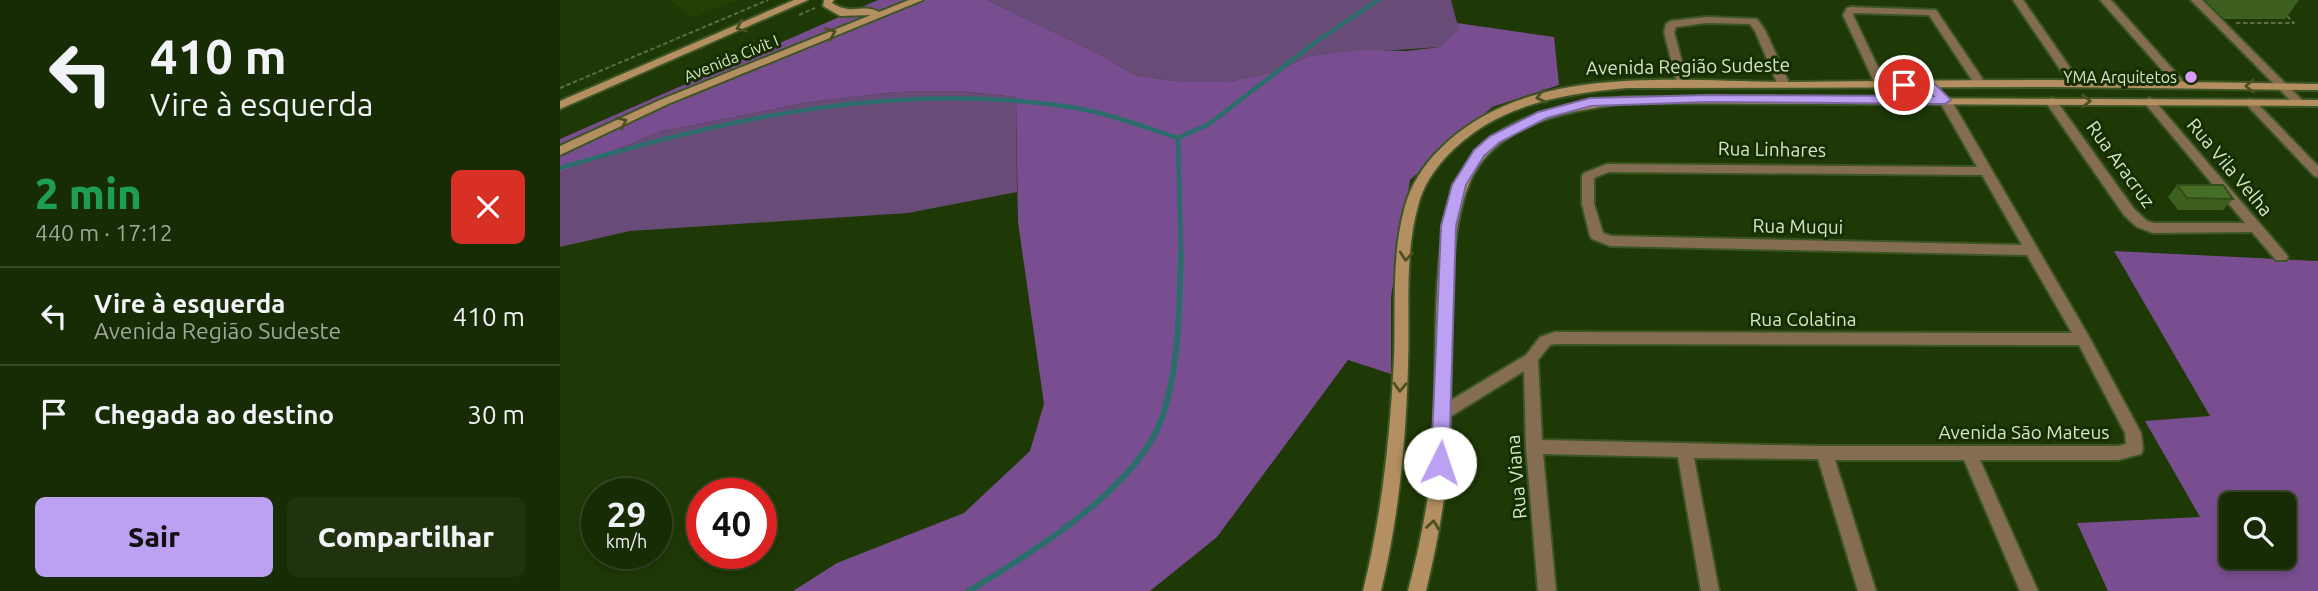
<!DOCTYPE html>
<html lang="pt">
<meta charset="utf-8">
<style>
:root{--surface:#172b04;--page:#20330e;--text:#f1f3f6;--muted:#9ea79a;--line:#364726;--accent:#bca0f2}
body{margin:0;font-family:Ubuntu,sans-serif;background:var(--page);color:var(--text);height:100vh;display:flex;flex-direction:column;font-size:26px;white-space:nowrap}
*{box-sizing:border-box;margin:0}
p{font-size:23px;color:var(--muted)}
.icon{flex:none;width:38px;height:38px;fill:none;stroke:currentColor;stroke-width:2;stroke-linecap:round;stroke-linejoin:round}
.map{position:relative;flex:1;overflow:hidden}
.panel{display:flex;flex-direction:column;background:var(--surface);width:560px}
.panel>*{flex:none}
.top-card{background:#172b04;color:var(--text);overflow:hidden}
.buttons{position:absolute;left:1659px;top:492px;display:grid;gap:14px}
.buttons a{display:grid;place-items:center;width:77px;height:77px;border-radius:10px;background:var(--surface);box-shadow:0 4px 10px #0003,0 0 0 2px var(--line);font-size:35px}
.speed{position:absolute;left:21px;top:478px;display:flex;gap:14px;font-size:35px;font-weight:700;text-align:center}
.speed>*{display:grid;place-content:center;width:91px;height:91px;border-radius:50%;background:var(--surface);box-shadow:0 4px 10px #0003,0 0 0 2px var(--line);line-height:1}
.speed small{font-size:18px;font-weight:400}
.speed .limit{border:10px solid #d22;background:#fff;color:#111}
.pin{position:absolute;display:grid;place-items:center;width:60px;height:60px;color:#fff;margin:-30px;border:4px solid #fff;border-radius:50%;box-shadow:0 2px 7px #0007}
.me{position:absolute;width:77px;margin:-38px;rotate:4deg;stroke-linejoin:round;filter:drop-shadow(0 0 5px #0008)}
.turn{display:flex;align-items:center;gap:24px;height:147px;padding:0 35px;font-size:32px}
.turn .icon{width:91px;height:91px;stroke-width:2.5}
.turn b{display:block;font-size:49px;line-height:60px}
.round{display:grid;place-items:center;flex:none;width:74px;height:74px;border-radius:10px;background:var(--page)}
.headline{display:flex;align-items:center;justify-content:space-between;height:119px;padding:0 35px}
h1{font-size:42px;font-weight:800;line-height:52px;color:#1e9e55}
.cta{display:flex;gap:14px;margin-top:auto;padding:14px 35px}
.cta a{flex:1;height:80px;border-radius:10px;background:var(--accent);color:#111;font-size:28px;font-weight:800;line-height:80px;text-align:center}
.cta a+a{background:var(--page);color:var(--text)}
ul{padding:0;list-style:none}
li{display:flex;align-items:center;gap:21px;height:98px;padding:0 35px;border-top:2px solid var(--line)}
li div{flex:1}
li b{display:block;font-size:26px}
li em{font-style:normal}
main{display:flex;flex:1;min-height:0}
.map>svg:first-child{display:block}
.built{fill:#244105}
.green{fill:#684c77}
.forest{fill:#794e90;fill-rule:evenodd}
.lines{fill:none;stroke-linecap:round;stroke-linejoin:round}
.stream-far1{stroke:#2a6d6b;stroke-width:4.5}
.stream{stroke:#2a6d6b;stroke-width:6}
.street-casing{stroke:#3c5525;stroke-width:4}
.secondary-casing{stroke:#3c5525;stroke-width:4}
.path{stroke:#586f43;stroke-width:2;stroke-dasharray:4.5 2.5;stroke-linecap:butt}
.street{fill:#846d51;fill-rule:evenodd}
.secondary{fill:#b38f61;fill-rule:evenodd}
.wall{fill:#3d5f20}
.building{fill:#476e25;stroke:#324d1a;stroke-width:2}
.oneway{stroke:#4d5022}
.route{fill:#bca0f2;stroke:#7a689d;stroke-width:2}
.poi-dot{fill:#d79bf9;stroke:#162e00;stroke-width:2.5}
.labels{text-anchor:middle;stroke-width:6;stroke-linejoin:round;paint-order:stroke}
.far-street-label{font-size:16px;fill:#d5e5ca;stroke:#162e00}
.far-poi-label{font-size:16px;fill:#d5e5ca;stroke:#162e00;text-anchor:end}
.street-label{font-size:19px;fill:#d5e5ca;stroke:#162e00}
</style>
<main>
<section class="panel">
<div class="top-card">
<div class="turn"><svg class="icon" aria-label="left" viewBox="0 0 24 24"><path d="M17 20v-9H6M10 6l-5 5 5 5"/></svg><div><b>410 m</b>Vire à esquerda</div></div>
</div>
<div class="headline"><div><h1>2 min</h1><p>440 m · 17:12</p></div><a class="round" style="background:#d93025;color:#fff"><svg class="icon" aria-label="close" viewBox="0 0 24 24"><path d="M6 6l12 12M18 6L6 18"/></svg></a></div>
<ul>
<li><svg class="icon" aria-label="left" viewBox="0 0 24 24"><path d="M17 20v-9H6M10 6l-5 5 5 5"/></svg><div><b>Vire à esquerda</b><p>Avenida Região Sudeste</p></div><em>410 m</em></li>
<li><svg class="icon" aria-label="arrive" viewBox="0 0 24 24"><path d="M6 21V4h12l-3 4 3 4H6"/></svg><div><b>Chegada ao destino</b></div><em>30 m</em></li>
</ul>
<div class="cta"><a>Sair</a><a>Compartilhar</a></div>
</section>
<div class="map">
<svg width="1758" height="591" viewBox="0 0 1758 591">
<rect width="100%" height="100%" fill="#1f3906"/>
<polygon class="built" points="111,0 176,0 132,18"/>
<g class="green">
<polygon points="428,0 891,0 899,30 880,47 750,56 713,72 668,82 621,82 574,75 547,58"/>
<polygon points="400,91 456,97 457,192 348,213 70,231 0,247 0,173 99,132 250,102 335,92"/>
</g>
<g class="forest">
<polygon points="318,0 428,0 547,58 574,75 621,82 668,82 713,72 750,56 801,50 847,51 880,47 898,30 897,23 994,37 999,85 932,107 850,180 831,297 831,374 788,360 657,537 590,591 233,591 277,563 404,513 470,451 484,404 458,222 456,97 400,91 335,92 250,102 99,132 0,173 0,139"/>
<path d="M1554 251 1758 261V591H1548L1517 523 1640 517 1585 421 1650 416ZM1671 504H1724V556H1671Z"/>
</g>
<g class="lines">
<g class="stream-far1">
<polyline points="618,138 621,254"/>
<path d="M0 168C167 118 342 79 516 108 551 114 584 127 618 138L649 124 753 44 818 0"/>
</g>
<path class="stream" d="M409 591C472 552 576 490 602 418 620 366 619 306 621 253"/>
<g class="street-casing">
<g id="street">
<polygon points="1453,0 1463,0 1522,85 1520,87 1512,87"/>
<polygon points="1540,0 1551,0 1625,83 1625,87 1617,87"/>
<polygon points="1631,0 1642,0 1742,100 1742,104 1734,104"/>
<polygon points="1291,7 1376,10 1426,84 1424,86 1416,86 1369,15 1294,13 1293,15 1326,84 1324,86 1316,86 1283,15 1287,8"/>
<polygon points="1146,17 1197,19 1205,30 1230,85 1228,87 1224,88 1218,85 1195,31 1190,24 1146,23 1116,27 1114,32 1128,85 1122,88 1118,87 1104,32 1106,24 1111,21"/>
<path d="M1368 82 1391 100 1528 335 1581 433 1583 449 1581 454 1558 460H1420L1478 591H1460L1404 460H1275L1316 591H1298L1258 459 1134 458 1159 591H1141L1118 457 983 454 996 591H978L966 447 964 371 888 418 883 419 878 418 875 413 878 408 966 355 980 337 995 332 1512 333 1467 255 1050 246 1032 239 1030 236 1022 204V176L1024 173 1047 164 1417 167 1380 102 1362 85ZM1049 172 1422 175 1462 245 1051 236 1043 233 1034 204V178ZM995 344 1519 345 1565 433 1566 444 1558 446H1260L982 440 978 360 990 345Z"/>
<polygon points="1491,98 1495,99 1574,209 1587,221 1594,223 1685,223 1583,101 1589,98 1593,99 1726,254 1728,257 1726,260 1716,260 1692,232 1593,233 1577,227 1564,215 1485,101"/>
<polygon points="1690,99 1694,100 1758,166 1758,177 1754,176 1686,104 1686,100"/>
</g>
</g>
<g class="secondary-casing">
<g id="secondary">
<polygon points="234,0 248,0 0,109 0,101"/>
<path d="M264 0H274L272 3C292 16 304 3 319 12L349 0H363L108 104 0 155V146L100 100 311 15 280 16 263 6Z"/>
<path d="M1495 80 1758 84V90L1495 87 1067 88C1000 94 935 105 887 156 874 170 863 186 858 206 844 256 850 313 848 364 846 441 839 516 821 591H803C822 514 830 437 834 359 836 309 831 255 845 206 851 185 863 166 878 151 965 60 1119 82 1233 82 1320 81 1408 80 1495 80Z"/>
<path d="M1063 97 1758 100V106L1063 103C1012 112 960 117 924 159 878 211 894 369 890 439 887 491 878 541 866 591H848C861 541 871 491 874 440 879 363 864 214 913 155 951 111 1010 105 1063 97Z"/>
</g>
</g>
<g class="path">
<polyline points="239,15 255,8"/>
<polyline points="1676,23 1734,23 1726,15"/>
<polyline points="0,88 208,0"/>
</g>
<use href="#street" class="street"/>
<use href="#secondary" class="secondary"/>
</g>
<g class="wall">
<polygon points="1645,0 1739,0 1725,19 1664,19"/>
<polygon points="1617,185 1673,199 1663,210 1618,210 1608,197"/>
</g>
<polygon class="building" points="1617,185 1663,185 1673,199 1627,198"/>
<defs><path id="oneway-chevron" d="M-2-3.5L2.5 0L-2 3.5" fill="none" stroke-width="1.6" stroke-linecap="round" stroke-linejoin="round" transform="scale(1.75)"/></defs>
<g class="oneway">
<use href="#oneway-chevron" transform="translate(181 27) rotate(157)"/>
<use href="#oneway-chevron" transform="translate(271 33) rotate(-22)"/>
<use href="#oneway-chevron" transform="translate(1690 86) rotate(-180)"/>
<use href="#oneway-chevron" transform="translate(981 97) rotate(166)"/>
<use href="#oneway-chevron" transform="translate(1526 101)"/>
<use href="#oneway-chevron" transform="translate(62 122) rotate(-25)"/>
<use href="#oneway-chevron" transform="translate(846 256) rotate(95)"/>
<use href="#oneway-chevron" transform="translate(840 387) rotate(92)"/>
<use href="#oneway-chevron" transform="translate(873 525) rotate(-82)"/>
</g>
<polygon class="route" points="1344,81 1373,82 1391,100 1385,104 1147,102 1031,106 987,118 940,142 924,156 906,185 896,226 889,463 886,468 873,468 871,463 881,226 892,185 914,150 930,136 978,112 1030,98 1147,95 1373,96 1365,89 1339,87 1338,85"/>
<circle class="poi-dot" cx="1631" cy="77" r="7"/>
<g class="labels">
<g class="far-street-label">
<text transform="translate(171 58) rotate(-22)" y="6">Avenida Civit I</text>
</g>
<g class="far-poi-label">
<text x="1617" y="83">YMA Arquitetos</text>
</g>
<g class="street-label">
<text transform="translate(1128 66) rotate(-1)" y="7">Avenida Região Sudeste</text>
<text transform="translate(1212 149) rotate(1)" y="7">Rua Linhares</text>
<text transform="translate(1561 164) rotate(54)" y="7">Rua Aracruz</text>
<text transform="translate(1670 167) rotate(50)" y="7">Rua Vila Velha</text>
<text transform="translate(1238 226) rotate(1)" y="7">Rua Muqui</text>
<text x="1243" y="326">Rua Colatina</text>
<text x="1464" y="439">Avenida São Mateus</text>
<text transform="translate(956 477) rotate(-95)" y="7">Rua Viana</text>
</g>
</g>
</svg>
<div class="buttons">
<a><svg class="icon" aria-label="search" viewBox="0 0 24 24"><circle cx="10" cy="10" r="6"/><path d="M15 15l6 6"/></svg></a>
</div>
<div class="speed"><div>29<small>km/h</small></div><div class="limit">40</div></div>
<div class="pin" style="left:1344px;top:85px;background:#d93025"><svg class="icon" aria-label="arrive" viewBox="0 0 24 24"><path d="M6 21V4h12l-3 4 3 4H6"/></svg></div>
<svg class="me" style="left:880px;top:463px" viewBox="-20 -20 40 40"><circle r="19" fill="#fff"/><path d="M0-13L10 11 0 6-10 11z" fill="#bca0f2"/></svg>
</div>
</main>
